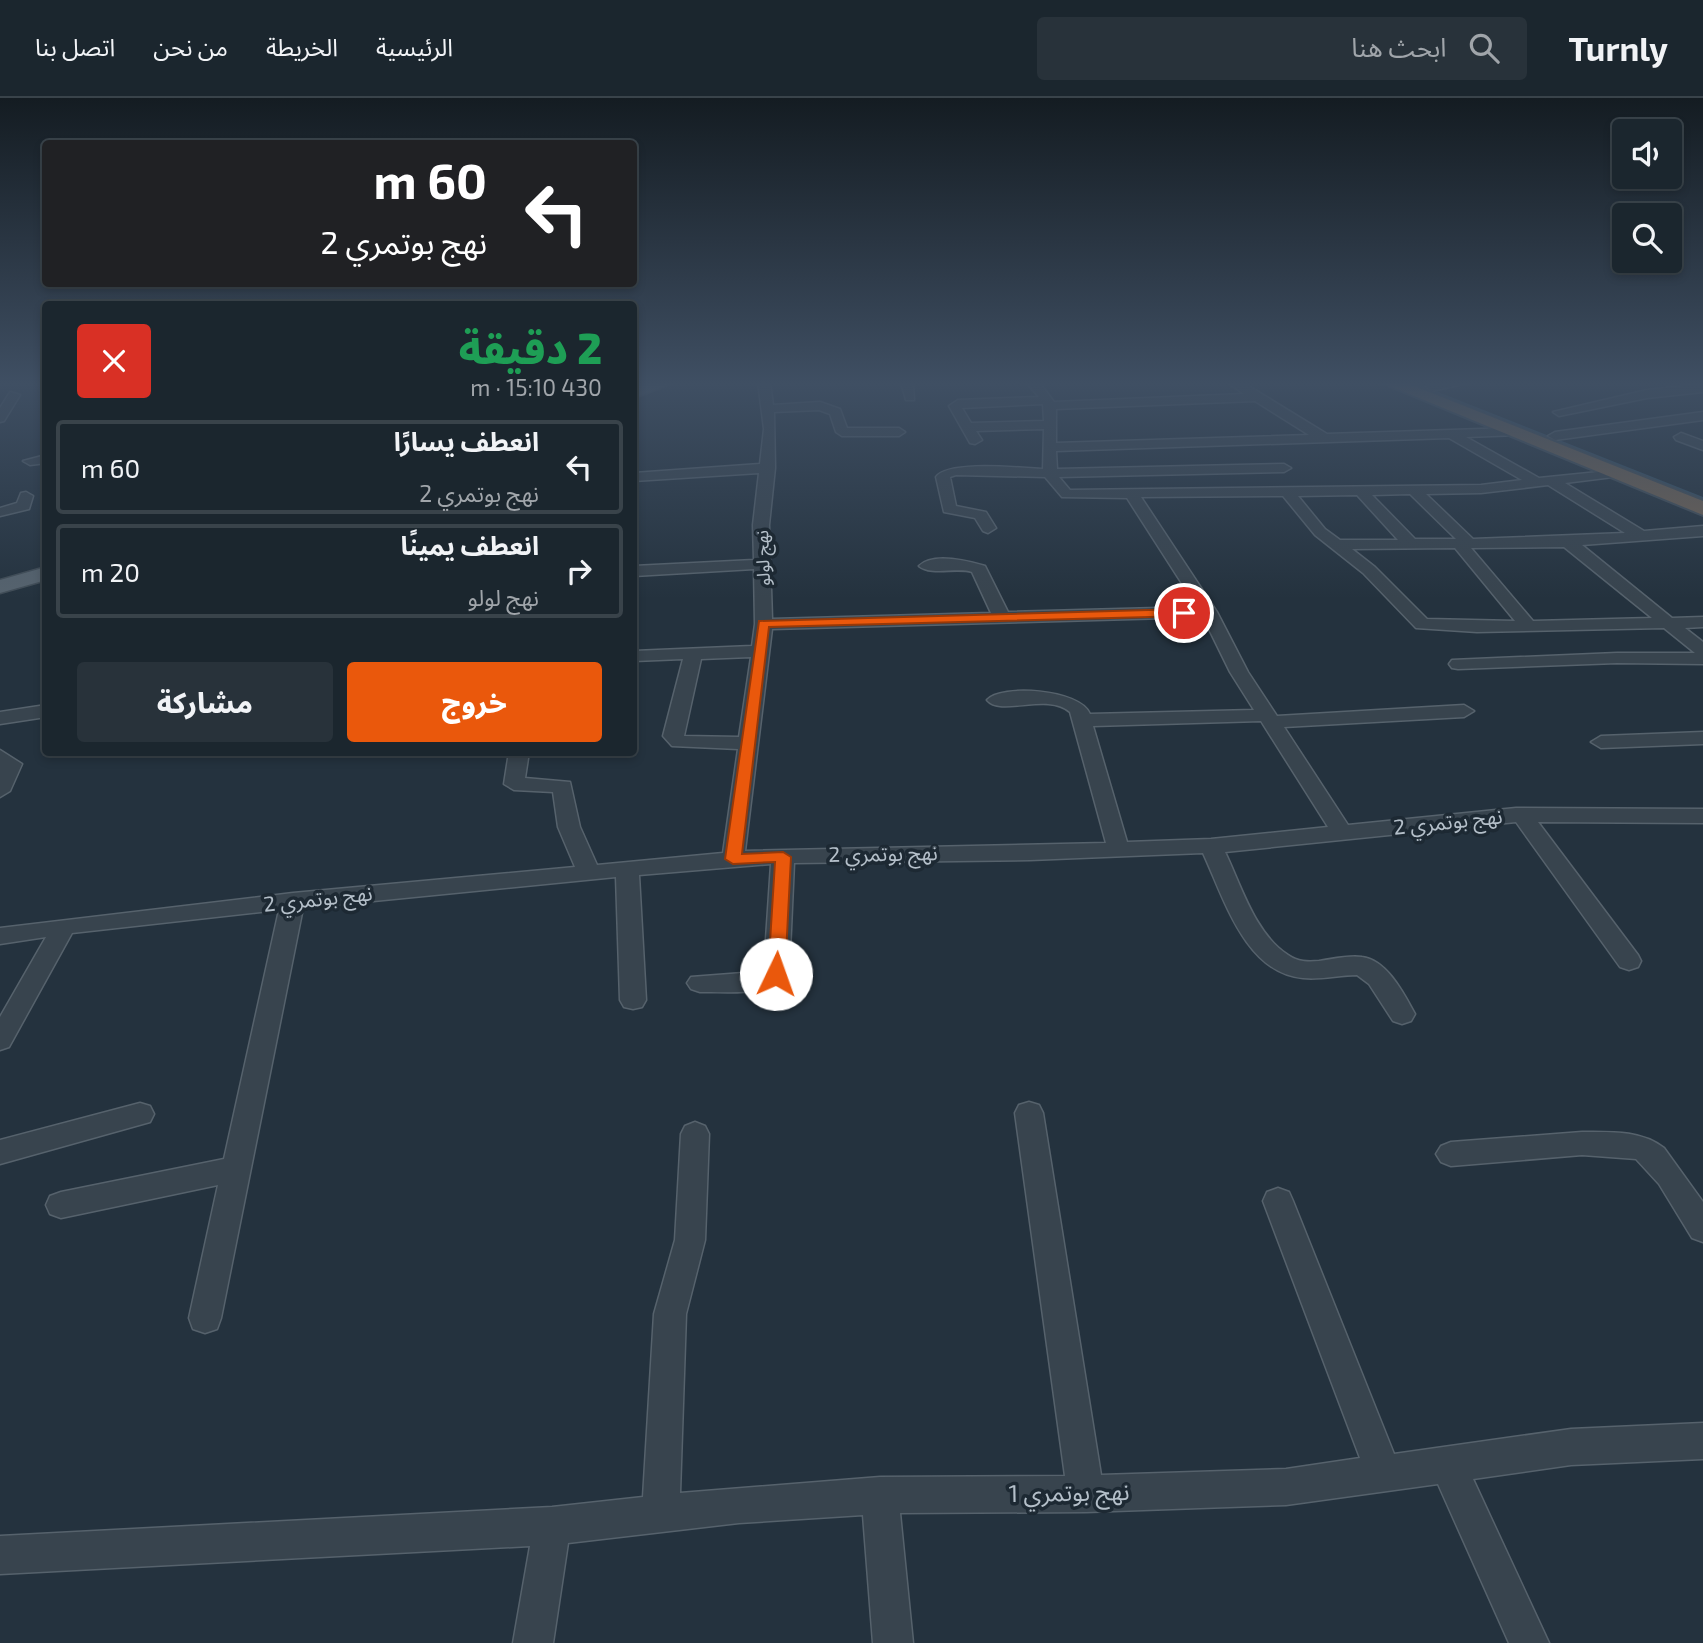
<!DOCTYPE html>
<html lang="ar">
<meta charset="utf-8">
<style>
:root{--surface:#1b262e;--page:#28323a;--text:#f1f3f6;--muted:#a0a5aa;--line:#39434a;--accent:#ea580c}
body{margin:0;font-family:"Exo 2","Noto Sans Arabic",sans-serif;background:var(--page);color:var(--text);direction:rtl;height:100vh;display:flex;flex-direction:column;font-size:26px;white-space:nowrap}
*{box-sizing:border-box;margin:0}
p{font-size:23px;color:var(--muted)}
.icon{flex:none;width:38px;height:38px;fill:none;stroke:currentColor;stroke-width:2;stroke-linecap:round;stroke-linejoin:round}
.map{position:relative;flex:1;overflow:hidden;direction:ltr}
.details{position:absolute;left:42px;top:203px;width:595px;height:455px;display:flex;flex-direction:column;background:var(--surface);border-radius:7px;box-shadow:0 4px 10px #0003,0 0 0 2px var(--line);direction:rtl}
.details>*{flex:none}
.top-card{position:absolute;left:42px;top:42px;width:595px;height:147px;border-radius:7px;box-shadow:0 4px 10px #0003,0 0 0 2px var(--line);direction:rtl;background:#202124;color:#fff;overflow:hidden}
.buttons{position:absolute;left:1612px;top:21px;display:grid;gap:14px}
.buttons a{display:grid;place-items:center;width:70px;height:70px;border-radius:7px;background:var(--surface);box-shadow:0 4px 10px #0003,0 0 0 2px var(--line);font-size:35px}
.pin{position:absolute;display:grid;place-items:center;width:60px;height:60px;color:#fff;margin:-30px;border:4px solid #fff;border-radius:50%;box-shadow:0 2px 7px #0007}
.me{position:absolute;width:77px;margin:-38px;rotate:3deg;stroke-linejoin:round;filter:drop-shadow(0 0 5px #0008)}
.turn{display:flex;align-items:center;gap:24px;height:147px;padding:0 35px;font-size:32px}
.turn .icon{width:91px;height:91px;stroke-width:2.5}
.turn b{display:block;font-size:49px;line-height:60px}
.round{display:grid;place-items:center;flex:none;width:74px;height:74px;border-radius:7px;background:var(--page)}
.head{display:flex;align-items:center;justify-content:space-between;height:119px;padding:0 35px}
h1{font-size:42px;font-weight:800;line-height:52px;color:#1e9e55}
.cta{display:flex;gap:14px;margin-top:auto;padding:14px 35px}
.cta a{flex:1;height:80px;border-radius:7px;background:var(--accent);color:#fff;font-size:28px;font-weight:800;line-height:80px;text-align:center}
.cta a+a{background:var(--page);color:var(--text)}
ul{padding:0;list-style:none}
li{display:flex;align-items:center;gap:21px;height:94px;margin:0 14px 10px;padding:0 21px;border:4px solid var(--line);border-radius:7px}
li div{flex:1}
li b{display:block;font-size:26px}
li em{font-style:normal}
header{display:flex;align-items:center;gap:42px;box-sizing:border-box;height:98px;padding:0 35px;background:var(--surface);border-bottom:2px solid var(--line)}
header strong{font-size:33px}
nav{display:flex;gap:38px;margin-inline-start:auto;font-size:24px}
.search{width:490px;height:63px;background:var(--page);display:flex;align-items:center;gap:18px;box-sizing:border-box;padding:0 24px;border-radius:7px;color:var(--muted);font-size:26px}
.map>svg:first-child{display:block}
.water{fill:#385164}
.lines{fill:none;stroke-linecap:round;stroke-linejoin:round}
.minor-casing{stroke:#56626c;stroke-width:3}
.major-casing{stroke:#414d57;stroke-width:3}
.highway-casing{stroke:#434f59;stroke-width:4}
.minor{fill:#38444e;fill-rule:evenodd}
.major{fill:#56636e;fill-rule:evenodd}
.highway{fill:#736455;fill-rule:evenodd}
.route{fill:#ea580c;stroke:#983908;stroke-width:2}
.labels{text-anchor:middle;stroke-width:7;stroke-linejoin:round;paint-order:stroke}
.far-street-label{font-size:18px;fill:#b4bfc9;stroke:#1d2933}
.street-label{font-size:21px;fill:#b4bfc9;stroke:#1d2933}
.near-street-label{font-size:24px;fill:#b4bfc9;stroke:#1d2933}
</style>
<header>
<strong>Turnly</strong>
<div class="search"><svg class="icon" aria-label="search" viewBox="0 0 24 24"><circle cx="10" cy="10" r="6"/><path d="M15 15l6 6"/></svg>ابحث هنا</div>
<nav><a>الرئيسية</a><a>الخريطة</a><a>من نحن</a><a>اتصل بنا</a></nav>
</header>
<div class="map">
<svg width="1703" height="1545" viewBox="0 0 1703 1545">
<rect width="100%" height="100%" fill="#24323e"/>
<polygon class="water" points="1395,284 1413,284 1703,399 1703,408"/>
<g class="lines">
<g class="minor-casing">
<g id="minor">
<path d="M758 284H770L773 307 820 304 840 311 847 330H899L905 334 899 338H842L836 334 830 316 819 312 774 314 775 370 769 427 772 521 991 515 972 474C957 469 931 478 919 468 933 454 968 463 985 468L1008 514 1197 509 1127 400 1062 399 1045 379 956 377 950 379 956 408 986 414 996 430 988 435 983 433 975 420 944 414 936 379C948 362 1021 370 1043 371L1044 331 976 333 982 342 975 346 970 345 949 308 958 302 1039 299 1026 284H1039L1054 304 1244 296 1227 284H1242L1327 336 1513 330 1518 331V337L1466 339 1539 380 1618 372 1620 375 1613 379 1565 385 1644 433 1703 428V438L1582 447 1672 520 1703 519V529L1685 530 1703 544V566L1617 565 1458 571 1452 570 1449 566 1452 562 1617 555H1695L1664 530 1477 534 1416 530 1363 475 1315 437 1283 398 1141 399 1217 514 1248 574 1277 618 1464 607 1474 613 1464 619 1284 629 1348 727 1516 710 1703 711V725L1538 724 1638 857 1641 863 1638 869 1629 872 1620 869 1516 724 1225 754C1241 787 1255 836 1288 857 1298 864 1308 864 1319 863 1333 861 1348 857 1362 859 1387 862 1404 896 1415 916L1411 923 1402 926 1393 923 1369 886 1357 877C1339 877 1321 882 1303 880 1245 875 1224 800 1203 755L1030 762 794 765 789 876C775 900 724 893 700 894L691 891 687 885 691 879 756 874 764 871 771 766 639 777 646 902 642 909 633 911 624 909 620 902 616 779 303 810 221 1220 217 1231 205 1235 193 1231 189 1220 218 1087 61 1120 50 1116 46 1107 50 1098 61 1094 224 1061 279 812 72 835 9 949 0 952V919L46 839 0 846V830L293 795 575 769 558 729 553 694 514 692 504 686 509 654H529L525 680 570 684 580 729 597 767 723 755 738 651 672 648 663 638 683 561 634 563V553L752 548 755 526 754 471 634 478V468L754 462 753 427 759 375 634 383V375L760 366 764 331ZM1255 303 1309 337 1056 345V311ZM1043 306 1044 323 971 325 962 310ZM1449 340 1522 382 1481 387 1070 392 1059 379 1284 374 1291 370 1284 366 1057 371 1056 353ZM1548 387 1625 435 1473 441 1426 396 1481 395ZM1410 396 1456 441H1415L1372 397ZM1357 397 1398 442H1340L1325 431 1298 398ZM1564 449 1652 520 1533 523 1471 450ZM1455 450 1515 523 1427 521 1375 469 1352 451ZM1203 519 1230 574 1254 612 1090 616C1080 591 1000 586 987 602 1001 619 1047 594 1070 614L1106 745 745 753 772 531ZM751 559 739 639 684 638 701 561ZM1261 623 1328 729 1211 741 1127 744 1093 628Z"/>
<polygon points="901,284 913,284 914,302 906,302"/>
<polygon points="1440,284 1472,284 1432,293 1426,289"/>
<polygon points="1703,286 1703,294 1647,300 1559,318 1553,314 1647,292"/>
<polygon points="10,294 20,297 4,323 0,324 0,310"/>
<polygon points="1703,314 1703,322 1555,342 1548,338 1555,334"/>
<polygon points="1681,335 1703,343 1703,352 1676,342 1674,339"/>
<polygon points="46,357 46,365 30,367 23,363"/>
<polygon points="26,394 33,398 29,411 0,418 0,410 17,405 21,395"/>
<polygon points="46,607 46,619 0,626 0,614"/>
<polygon points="1703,634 1703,646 1601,650 1591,644 1601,638"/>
<polygon points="0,652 22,666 10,693 0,699"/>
<polygon points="1029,1004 1039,1007 1043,1015 1101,1377 1286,1371 1360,1360 1263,1103 1267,1094 1278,1090 1289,1094 1293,1103 1394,1356 1571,1331 1703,1325 1703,1361 1571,1367 1473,1381 1549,1545 1509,1545 1438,1386 1286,1407 1086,1414 900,1415 913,1545 873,1545 863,1417 739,1425 568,1445 553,1545 513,1545 530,1448 0,1476 0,1438 552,1409 643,1399 654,1216 675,1142 681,1036 685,1028 695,1024 705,1028 709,1036 705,1142 686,1216 680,1395 880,1379 1065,1378 1015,1015 1019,1007"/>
<polygon points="140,1005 150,1008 154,1016 150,1024 0,1066 0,1042"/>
<path d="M1582 1034C1610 1034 1641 1032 1664 1050L1703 1104V1144L1692 1140 1659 1086 1636 1061 1582 1057 1451 1068 1441 1064 1436 1056 1441 1048 1451 1044Z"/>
</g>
</g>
<g class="major-casing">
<g id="major">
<polygon points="651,284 675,284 634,300 634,290"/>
<polygon points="46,469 46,482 0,495 0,482"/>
</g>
</g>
<g class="highway-casing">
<polygon id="highway" points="1380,284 1404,284 1703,403 1703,417"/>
</g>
<use href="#minor" class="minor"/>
<use href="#major" class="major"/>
<use href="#highway" class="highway"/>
</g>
<linearGradient id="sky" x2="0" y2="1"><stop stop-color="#141c22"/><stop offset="0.57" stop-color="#3f4f63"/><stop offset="1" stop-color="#3f4f63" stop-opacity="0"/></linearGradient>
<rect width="1703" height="501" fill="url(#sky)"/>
<polygon class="route" points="1184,511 1189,515 1188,518 769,529 742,756 783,754 791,759 785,876 776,882 770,881 768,876 775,764 733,766 725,761 759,523"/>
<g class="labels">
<g class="far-street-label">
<text transform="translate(763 460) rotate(-92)" y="6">نهج لولو</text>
</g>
<g class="street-label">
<text transform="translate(1448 724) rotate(-6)" y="7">نهج بوتمري 2</text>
<text transform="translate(883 756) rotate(-1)" y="7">نهج بوتمري 2</text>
<text transform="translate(318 801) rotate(-6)" y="7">نهج بوتمري 2</text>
</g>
<g class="near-street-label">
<text transform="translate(1069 1395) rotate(-1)" y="8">نهج بوتمري 1</text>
</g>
</g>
</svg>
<div class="buttons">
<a><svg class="icon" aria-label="sound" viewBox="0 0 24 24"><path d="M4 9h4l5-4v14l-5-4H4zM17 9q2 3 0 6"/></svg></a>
<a><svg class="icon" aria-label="search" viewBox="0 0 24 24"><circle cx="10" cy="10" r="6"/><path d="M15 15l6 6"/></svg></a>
</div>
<div class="pin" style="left:1184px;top:515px;background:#d93025"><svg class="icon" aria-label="arrive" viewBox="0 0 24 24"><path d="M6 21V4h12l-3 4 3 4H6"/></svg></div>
<svg class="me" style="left:776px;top:876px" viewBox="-20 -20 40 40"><circle r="19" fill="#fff"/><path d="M0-13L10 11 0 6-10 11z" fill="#ea580c"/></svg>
<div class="top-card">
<div class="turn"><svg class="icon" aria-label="left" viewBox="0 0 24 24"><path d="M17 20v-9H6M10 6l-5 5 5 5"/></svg><div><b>60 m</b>نهج بوتمري 2</div></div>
</div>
<section class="details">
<div class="head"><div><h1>2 دقيقة</h1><p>430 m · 15:10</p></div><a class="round" style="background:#d93025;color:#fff"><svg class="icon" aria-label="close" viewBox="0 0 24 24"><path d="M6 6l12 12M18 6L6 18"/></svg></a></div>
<ul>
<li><svg class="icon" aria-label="left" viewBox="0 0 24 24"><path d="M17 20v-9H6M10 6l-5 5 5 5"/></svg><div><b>انعطف يسارًا</b><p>نهج بوتمري 2</p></div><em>60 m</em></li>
<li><svg class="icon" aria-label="right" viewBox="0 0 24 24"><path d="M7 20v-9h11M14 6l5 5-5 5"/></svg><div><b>انعطف يمينًا</b><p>نهج لولو</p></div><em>20 m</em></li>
</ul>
<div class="cta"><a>خروج</a><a>مشاركة</a></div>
</section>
</div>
